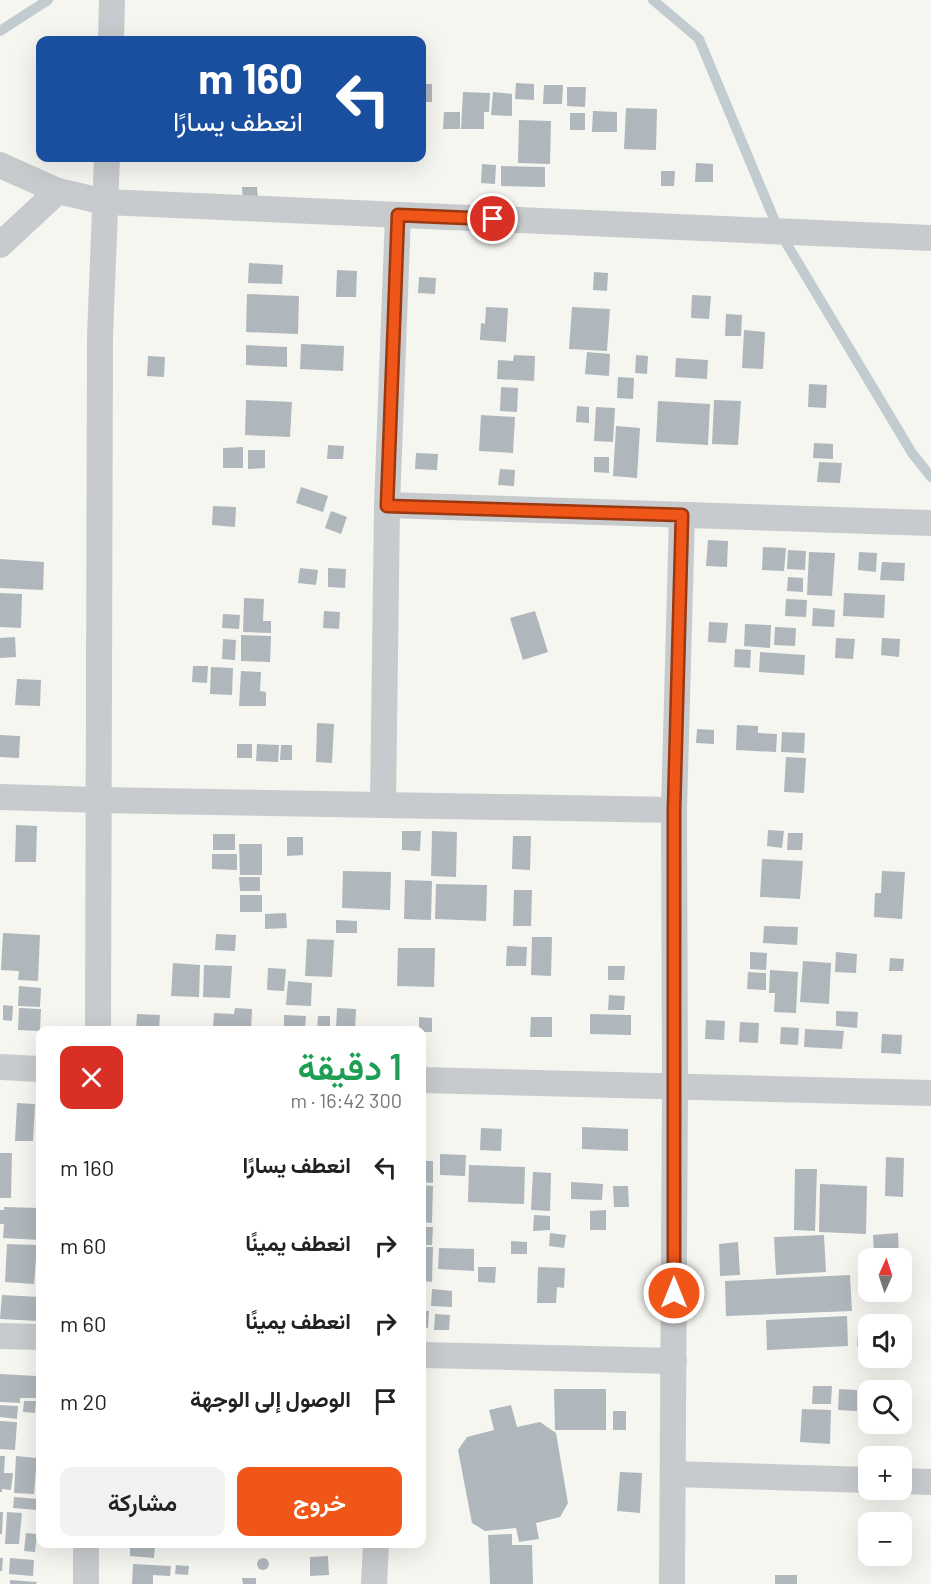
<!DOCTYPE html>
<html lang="ar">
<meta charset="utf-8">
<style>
:root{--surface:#fff;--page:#f2f2f2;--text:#222;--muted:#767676;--accent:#ef5618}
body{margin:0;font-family:Barlow,Vazirmatn,sans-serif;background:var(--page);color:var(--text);direction:rtl;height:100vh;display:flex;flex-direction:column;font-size:22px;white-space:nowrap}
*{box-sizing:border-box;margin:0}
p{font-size:20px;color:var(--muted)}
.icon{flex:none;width:33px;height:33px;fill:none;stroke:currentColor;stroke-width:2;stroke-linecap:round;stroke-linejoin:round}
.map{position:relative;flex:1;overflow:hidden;direction:ltr}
.sheet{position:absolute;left:36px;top:1026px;width:390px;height:522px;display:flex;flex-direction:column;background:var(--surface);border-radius:12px;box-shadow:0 6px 24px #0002;direction:rtl}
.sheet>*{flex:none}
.guide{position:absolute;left:36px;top:36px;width:390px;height:126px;border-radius:12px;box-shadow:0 6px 24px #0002;direction:rtl;background:#1a4fa0;color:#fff;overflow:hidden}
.needle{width:39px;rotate:3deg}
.fabs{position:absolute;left:858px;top:1248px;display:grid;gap:12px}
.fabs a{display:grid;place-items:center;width:54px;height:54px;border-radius:12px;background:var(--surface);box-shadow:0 6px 24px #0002;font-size:30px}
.pin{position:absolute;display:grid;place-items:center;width:51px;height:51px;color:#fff;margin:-26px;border:3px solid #fff;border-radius:50%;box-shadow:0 2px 6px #0007}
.me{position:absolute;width:66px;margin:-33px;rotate:0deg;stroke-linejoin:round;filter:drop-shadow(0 0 4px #0008)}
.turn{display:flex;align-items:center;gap:21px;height:126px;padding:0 24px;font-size:27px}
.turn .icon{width:78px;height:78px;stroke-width:2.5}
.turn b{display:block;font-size:42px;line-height:51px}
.round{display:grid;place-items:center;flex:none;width:63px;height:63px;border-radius:12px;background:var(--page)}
.head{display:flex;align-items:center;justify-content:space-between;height:102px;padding:0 24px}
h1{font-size:36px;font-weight:600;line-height:45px;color:#1e9e55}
.primary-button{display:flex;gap:12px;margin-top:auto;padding:12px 24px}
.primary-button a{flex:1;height:69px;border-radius:12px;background:var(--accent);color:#fff;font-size:24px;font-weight:600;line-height:69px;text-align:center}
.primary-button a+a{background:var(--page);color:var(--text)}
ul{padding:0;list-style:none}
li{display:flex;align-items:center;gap:18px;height:78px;padding:0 24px}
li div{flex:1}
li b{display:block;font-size:22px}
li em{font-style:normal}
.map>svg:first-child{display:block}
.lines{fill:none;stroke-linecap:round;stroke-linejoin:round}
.stream{stroke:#c1cbd0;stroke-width:10}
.building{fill:#afb7bc}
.minor{stroke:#c8cbce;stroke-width:26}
.route-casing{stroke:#9b3810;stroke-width:15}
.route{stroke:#ef5618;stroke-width:10}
</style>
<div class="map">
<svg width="931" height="1584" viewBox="0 0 931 1584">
<rect width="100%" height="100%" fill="#f6f6f1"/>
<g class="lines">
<g class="stream">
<polyline points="653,0 699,39 779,231 912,453 931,477"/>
<polyline points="0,31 48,0"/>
</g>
</g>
<g class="building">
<polygon points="516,83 534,84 534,100 515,99"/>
<rect x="422" y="84" width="10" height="18"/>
<polygon points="544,85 563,85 562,104 543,104"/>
<polygon points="567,87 586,87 585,107 567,106"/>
<polygon points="463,92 490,93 489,112 484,112 484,129 461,129"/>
<polygon points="493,92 512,94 512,116 491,115"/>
<polygon points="626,108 657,109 656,150 624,149"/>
<polygon points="593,111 617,112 617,132 592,132"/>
<polygon points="444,112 460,112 460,129 443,129"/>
<rect x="570" y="113" width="15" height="17"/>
<polygon points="519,120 551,121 550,164 518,163"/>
<polygon points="696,163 713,164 713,182 695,182"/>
<polygon points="482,164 496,165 495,184 481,183"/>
<polygon points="501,166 545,167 545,187 501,186"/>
<polygon points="661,171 675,171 674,186 661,186"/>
<polygon points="242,187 257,187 258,201 243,202"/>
<polygon points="249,263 283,265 282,284 248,283"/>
<polygon points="337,270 357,271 356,297 336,297"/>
<polygon points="594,272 608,273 607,291 593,290"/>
<polygon points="419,277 436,278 435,294 418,293"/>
<polygon points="247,294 299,296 298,334 246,332"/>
<polygon points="692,295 711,296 709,319 691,318"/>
<polygon points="486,307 508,308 506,342 480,340 481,323 485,324"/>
<polygon points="572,307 610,309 607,351 569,349"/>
<polygon points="726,314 742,315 741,336 725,336"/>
<polygon points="744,330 765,332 763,369 742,368"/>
<polygon points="301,344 344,346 343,371 300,369"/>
<polygon points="246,345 287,347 287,367 246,365"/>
<polygon points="587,352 610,354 609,376 585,374"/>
<polygon points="514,355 535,356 534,381 497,379 498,360 513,361"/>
<polygon points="636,355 648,356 647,374 635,373"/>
<polygon points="148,356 165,357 164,377 147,376"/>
<polygon points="676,358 708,360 707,379 675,377"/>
<polygon points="618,377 634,378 633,399 617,398"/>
<polygon points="809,384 827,385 826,408 808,407"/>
<polygon points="501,387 518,388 517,412 500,411"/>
<polygon points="246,400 292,402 290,437 245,435"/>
<polygon points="714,400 741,401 738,445 712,444"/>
<polygon points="658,401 710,404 708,445 656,442"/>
<polygon points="577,406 589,407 589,423 576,422"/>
<polygon points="596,407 615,408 613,442 594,441"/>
<polygon points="481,415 515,417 513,453 479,451"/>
<polygon points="616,426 640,428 637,478 613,476"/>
<polygon points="814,443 833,444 833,459 813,458"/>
<polygon points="328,445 344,446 343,459 327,459"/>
<polygon points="243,447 243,468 223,468 223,448"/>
<polygon points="248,450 265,450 265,468 248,469"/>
<polygon points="416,453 438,454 437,470 415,469"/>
<polygon points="594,457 609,457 609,473 594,472"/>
<polygon points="819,462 842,463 840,483 817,482"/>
<polygon points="500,469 515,470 514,486 498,485"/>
<polygon points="301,487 328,496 323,512 296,503"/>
<polygon points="213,506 236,507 235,527 212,525"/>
<polygon points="331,511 347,517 341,534 325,528"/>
<polygon points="708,540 728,541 727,567 706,566"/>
<polygon points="763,547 786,548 784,571 762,570"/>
<polygon points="788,550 806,551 805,570 787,569"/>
<polygon points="809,552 835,553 832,596 807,595"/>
<polygon points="859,552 877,553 876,572 858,570"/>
<polygon points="0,559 44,562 43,590 0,588"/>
<polygon points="882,562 905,563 904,581 880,580"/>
<polygon points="300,568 318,570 316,585 298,583"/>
<polygon points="328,568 346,569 345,588 328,587"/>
<polygon points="788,577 803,578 803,592 787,591"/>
<polygon points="0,593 22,594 21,628 0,627"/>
<polygon points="844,593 885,595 884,618 843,616"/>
<polygon points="244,598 264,599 263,621 271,621 271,633 243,632"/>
<polygon points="786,599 807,600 806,617 785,616"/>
<polygon points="813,608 835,610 834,627 812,626"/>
<polygon points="324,611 340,612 339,629 323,628"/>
<polygon points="535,611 548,652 523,660 510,618"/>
<polygon points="223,614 240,615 239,629 222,628"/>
<polygon points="709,622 728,623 726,643 708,642"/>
<polygon points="745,624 771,625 770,648 744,646"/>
<polygon points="775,627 796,628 795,646 774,645"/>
<polygon points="241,635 271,636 270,662 241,661"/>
<polygon points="15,637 16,657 0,658 0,638"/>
<polygon points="836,638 855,639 853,659 835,658"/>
<polygon points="882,638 900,639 899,657 881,655"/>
<polygon points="223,639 236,640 235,660 222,659"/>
<polygon points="735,649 751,650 750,668 734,667"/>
<polygon points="760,652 805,655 804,675 759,672"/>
<polygon points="193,666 208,666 207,683 192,682"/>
<polygon points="211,667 233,668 232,695 210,694"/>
<polygon points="241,671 261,672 260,691 266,692 266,706 239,706"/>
<polygon points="17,679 41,680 40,706 15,705"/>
<polygon points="317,723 334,724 332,763 316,762"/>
<polygon points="737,725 758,726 758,733 777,734 776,752 736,750"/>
<polygon points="697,729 714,730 714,744 696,743"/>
<polygon points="782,732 805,733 804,753 781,752"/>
<polygon points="0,735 20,736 19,758 0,757"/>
<rect x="237" y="744" width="15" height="14"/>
<polygon points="257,744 279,745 278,762 256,761"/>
<polygon points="281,745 292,745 292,760 280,760"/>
<polygon points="786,757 806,758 804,793 784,792"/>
<polygon points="16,825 37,826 36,862 15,862"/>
<polygon points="768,830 784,831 782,848 767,846"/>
<polygon points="402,831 421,831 420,851 402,850"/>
<polygon points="432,831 457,832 456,877 431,876"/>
<polygon points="788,833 803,833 802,850 787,850"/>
<rect x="213" y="834" width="22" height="16"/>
<polygon points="513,836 531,836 530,870 512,869"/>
<polygon points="287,837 303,837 303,855 287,856"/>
<polygon points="239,844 262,844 262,875 240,875"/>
<polygon points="212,854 237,854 237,870 212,869"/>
<polygon points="762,859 803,861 800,899 760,897"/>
<polygon points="343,871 391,872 390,910 342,908"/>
<polygon points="882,871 905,872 902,919 874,917 875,893 881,893"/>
<polygon points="239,877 260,877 260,891 240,891"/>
<polygon points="405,880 432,881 431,920 404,919"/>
<polygon points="436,884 487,885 486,921 435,919"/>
<polygon points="514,890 532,890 531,926 513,926"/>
<rect x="240" y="895" width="22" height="17"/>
<polygon points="286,913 287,928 265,929 265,914"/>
<polygon points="336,920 357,921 357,933 336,933"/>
<polygon points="764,926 798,927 797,945 763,943"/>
<polygon points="3,933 40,935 38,981 18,980 19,971 1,970"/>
<polygon points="216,934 236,935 235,951 215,950"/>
<polygon points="532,937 552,937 551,976 531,975"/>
<polygon points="307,939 334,940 332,977 305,976"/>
<polygon points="507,946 527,947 526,966 506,966"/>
<polygon points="398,948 435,948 434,987 397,986"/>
<polygon points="750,952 767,953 766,970 750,969"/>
<polygon points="836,952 857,954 856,973 835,972"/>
<polygon points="890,958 904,959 903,971 889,971"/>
<polygon points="803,961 831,963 829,1004 800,1002"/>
<polygon points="173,963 200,965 199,997 171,996"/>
<polygon points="204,965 232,966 230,998 203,997"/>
<polygon points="608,966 625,966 624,980 608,980"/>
<polygon points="268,968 286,969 284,991 267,990"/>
<polygon points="770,970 798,972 796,1013 774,1012 775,993 769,993"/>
<polygon points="748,972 766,973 766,990 747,989"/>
<polygon points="288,981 312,983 311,1006 286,1005"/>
<polygon points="19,986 41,988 40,1007 18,1006"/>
<polygon points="609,995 625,996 624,1010 608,1010"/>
<polygon points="3,1005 13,1006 12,1021 3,1020"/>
<polygon points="19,1008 41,1009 40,1031 18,1030"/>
<polygon points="235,1008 252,1009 251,1030 213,1028 214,1013 234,1014"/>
<polygon points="337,1008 356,1009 355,1030 336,1029"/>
<polygon points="836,1011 858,1012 857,1028 836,1026"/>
<polygon points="137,1014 160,1015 159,1030 136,1030"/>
<polygon points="590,1014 631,1015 631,1035 590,1034"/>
<polygon points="284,1015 306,1016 305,1029 284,1028"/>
<polygon points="318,1016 330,1016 330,1030 317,1030"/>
<polygon points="419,1017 432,1018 432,1032 422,1032 422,1030 419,1030"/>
<polygon points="531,1017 552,1017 552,1037 530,1037"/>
<polygon points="706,1020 725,1021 724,1040 705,1039"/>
<polygon points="740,1022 759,1023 758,1043 739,1042"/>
<polygon points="781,1027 799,1028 798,1045 780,1044"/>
<polygon points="805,1029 844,1031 842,1049 804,1047"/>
<polygon points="882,1034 902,1035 901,1054 881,1053"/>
<polygon points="17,1103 35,1104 33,1141 15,1141"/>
<polygon points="582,1127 628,1129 628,1151 582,1149"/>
<polygon points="481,1128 502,1129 501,1151 480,1150"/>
<polygon points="0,1153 12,1153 11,1198 0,1198"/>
<polygon points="440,1154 466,1155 465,1176 440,1175"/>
<polygon points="886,1157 904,1158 903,1197 885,1196"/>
<polygon points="422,1161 433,1161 433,1183 422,1182"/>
<polygon points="469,1165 525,1167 524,1204 468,1202"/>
<polygon points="795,1169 817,1169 815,1231 794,1230"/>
<polygon points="533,1172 551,1173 550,1211 531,1210"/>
<polygon points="571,1182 603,1184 602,1200 571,1199"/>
<polygon points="820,1184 867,1186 866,1234 819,1232"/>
<polygon points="422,1185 433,1186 432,1223 422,1222"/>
<polygon points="613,1186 628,1186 629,1207 614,1207"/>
<polygon points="4,1207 40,1208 40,1240 3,1238 4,1224 0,1224 0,1210 4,1210"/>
<polygon points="606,1210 606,1230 590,1230 590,1211"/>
<polygon points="534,1215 550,1216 550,1230 533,1231"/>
<polygon points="422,1227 433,1227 432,1245 422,1245"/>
<polygon points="550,1233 566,1235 564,1248 549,1246"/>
<polygon points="898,1233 899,1258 879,1258 879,1254 874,1254 873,1235"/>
<polygon points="824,1235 826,1272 776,1275 774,1237"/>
<polygon points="511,1241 527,1242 527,1254 511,1254"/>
<polygon points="738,1242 740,1275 720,1276 719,1244"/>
<polygon points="7,1244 37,1245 34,1284 5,1282"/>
<polygon points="422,1247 433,1247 432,1282 422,1281"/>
<polygon points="439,1248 474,1249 474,1271 438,1269"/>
<polygon points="478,1267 496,1267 495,1283 478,1282"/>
<polygon points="538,1267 565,1268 564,1288 557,1287 556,1303 537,1303"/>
<polygon points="850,1275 852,1311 726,1316 725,1281"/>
<polygon points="432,1289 452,1291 452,1307 431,1306"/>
<polygon points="2,1295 40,1297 38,1321 0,1319"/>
<polygon points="422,1311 429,1311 428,1328 422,1328"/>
<polygon points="435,1314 450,1315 449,1330 434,1330"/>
<polygon points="847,1316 848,1346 767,1350 766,1320"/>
<polygon points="858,1334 868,1334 868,1346 857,1346"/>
<polygon points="0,1374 37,1376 36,1398 20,1398 20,1403 0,1402"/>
<polygon points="813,1386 832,1386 831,1404 812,1404"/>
<polygon points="554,1389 606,1389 606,1430 555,1430"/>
<polygon points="839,1389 857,1390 857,1411 838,1410"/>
<polygon points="24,1401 36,1401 35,1413 23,1412"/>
<polygon points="0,1405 18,1406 17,1419 0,1417"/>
<polygon points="511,1405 517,1427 540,1422 556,1433 568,1503 560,1517 536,1523 539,1539 519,1542 516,1528 485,1531 472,1523 458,1450 467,1437 494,1430 489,1410"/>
<polygon points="802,1409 831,1410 830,1444 800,1442"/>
<rect x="613" y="1411" width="13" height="19"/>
<polygon points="0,1421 17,1422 15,1450 0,1449"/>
<polygon points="0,1456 5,1456 4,1473 13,1473 11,1490 2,1489 2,1492 0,1492"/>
<polygon points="16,1456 37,1458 34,1494 14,1493"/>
<polygon points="620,1472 642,1473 640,1513 617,1511"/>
<polygon points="14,1497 38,1499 37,1510 13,1508"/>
<polygon points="0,1512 3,1512 2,1534 0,1534"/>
<polygon points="7,1512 22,1513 19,1544 5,1544"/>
<polygon points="26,1533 37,1534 35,1552 24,1551"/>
<polygon points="512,1534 512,1545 532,1545 533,1584 490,1584 488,1535"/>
<polygon points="130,1544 155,1545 154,1558 130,1556"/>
<rect x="315" y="1544" width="16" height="3"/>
<polygon points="328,1556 329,1575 310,1576 310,1557"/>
<polygon points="0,1558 3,1558 2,1571 0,1571"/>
<polygon points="10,1558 34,1560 33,1576 9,1574"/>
<circle cx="263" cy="1564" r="6"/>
<polygon points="133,1564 171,1566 170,1576 153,1575 153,1584 132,1584"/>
<polygon points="176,1565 189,1566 188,1575 175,1574"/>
<rect x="775" y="1575" width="22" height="9"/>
<polygon points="242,1578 256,1578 256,1584 243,1584"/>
<polygon points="10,1580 37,1582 36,1584 10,1584"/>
</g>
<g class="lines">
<g class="minor">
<polyline points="111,40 112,0"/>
<polyline points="0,165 58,191 105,202 931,238"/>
<polyline points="0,245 58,191"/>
<polyline points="387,505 931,523"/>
<polyline points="0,797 99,800 674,810"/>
<polyline points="383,805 387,505 398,215"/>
<polyline points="98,1030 100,337 107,158"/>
<polyline points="0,1067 40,1069"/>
<polyline points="422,1080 931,1093"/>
<polyline points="0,1336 40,1337"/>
<polyline points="422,1355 674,1361"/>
<polyline points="673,1474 868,1480"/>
<polyline points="902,1481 931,1482"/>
<polyline points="86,1584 86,1544"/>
<polyline points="374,1584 376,1544"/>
<polyline points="672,1584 675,1087 674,810 682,515"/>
</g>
</g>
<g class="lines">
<g class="route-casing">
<polyline id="route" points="493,219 398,215 387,506 682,515 674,810 674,1293"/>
</g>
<use href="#route" class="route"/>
</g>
</svg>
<div class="fabs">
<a><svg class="needle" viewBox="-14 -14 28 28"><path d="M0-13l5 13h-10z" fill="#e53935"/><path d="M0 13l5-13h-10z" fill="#767676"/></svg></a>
<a><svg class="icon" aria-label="sound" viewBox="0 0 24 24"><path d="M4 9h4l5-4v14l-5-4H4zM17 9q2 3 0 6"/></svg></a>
<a><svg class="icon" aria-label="search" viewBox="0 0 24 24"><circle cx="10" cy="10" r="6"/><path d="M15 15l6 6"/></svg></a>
<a>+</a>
<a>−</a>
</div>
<div class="pin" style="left:493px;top:219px;background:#d93025"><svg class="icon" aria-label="arrive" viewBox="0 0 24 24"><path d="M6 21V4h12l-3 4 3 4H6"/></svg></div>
<svg class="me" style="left:674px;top:1293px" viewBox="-20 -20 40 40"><circle r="17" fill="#ef5618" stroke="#fff" stroke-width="3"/><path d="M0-11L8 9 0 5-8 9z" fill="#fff"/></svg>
<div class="guide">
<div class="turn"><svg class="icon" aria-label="left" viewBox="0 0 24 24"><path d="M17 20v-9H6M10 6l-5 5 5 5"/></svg><div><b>160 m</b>انعطف يسارًا</div></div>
</div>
<section class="sheet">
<div class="head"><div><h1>1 دقيقة</h1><p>300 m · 16:42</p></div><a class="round" style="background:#d93025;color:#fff"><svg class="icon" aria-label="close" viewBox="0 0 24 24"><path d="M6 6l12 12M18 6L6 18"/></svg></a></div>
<ul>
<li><svg class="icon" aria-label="left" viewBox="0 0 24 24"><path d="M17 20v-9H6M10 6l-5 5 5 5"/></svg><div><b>انعطف يسارًا</b></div><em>160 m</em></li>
<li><svg class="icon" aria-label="right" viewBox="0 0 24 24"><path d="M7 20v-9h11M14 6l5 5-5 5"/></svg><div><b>انعطف يمينًا</b></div><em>60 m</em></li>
<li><svg class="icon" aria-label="right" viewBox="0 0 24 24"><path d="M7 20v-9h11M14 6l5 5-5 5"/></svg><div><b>انعطف يمينًا</b></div><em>60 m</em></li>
<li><svg class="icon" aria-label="arrive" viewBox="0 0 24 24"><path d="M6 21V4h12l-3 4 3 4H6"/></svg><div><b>الوصول إلى الوجهة</b></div><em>20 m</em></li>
</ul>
<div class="primary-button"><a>خروج</a><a>مشاركة</a></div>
</section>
</div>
